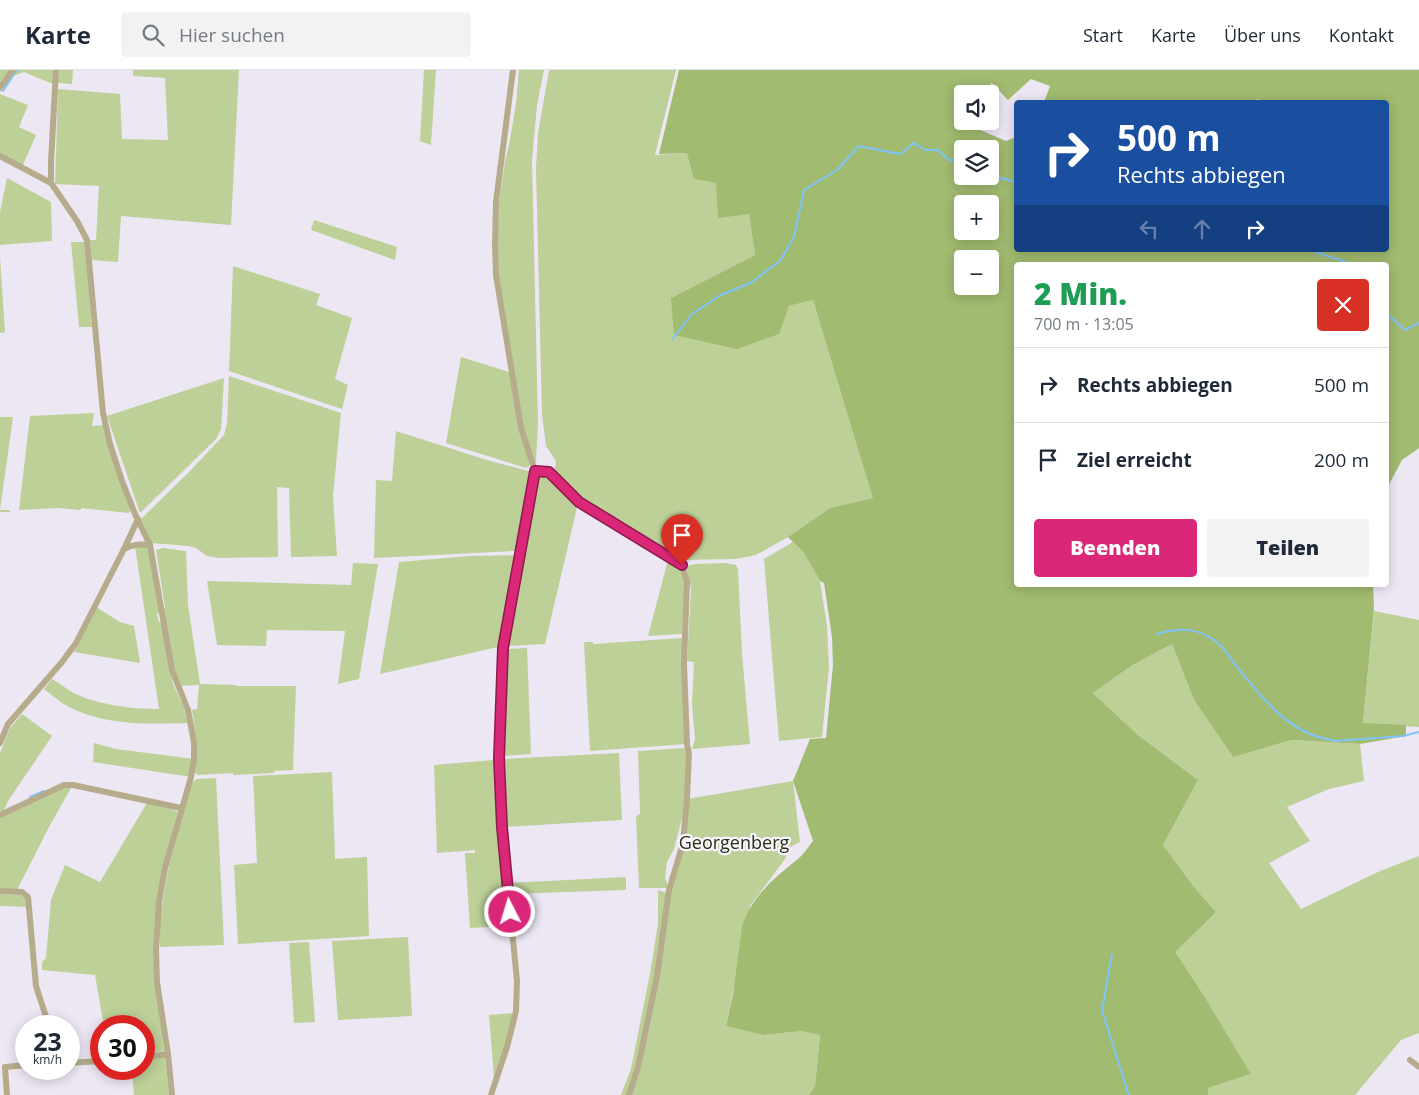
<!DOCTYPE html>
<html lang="de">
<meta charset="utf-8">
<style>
:root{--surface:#fff;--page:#f2f2f3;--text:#1f2937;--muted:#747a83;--line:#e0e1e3;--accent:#db2777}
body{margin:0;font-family:"Open Sans",sans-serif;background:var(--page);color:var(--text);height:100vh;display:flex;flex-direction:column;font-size:19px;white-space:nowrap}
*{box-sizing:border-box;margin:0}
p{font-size:16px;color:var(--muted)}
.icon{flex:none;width:28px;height:28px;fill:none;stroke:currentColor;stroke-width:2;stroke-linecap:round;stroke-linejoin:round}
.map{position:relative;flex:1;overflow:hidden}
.panel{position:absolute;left:1014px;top:192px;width:375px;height:325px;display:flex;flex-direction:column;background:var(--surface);border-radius:5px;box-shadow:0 2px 12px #0003}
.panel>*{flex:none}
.guide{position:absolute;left:1014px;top:30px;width:375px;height:152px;border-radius:5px;box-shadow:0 2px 12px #0003;background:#1a4fa0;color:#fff;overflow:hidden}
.fabs{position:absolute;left:954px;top:15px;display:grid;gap:10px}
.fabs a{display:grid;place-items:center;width:45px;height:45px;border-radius:5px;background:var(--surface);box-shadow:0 2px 12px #0003;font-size:25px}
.speed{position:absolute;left:15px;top:945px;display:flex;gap:10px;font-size:25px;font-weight:700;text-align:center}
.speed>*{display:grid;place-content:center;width:65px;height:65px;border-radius:50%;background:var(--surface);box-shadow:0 2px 12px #0003;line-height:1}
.speed small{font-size:12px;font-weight:400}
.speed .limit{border:8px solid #d22;background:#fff;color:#111}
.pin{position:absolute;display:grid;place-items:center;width:42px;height:42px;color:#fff;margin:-51px -21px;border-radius:50% 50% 50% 0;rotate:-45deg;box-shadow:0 0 5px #0007}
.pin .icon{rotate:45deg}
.me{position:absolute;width:55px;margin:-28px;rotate:355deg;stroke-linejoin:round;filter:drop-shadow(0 0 4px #0008)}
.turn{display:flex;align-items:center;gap:18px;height:105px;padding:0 20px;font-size:22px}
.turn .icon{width:65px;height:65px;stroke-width:2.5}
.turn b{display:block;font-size:35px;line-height:42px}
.lanes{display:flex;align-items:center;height:48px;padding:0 20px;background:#0003;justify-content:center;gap:25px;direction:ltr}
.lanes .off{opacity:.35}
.round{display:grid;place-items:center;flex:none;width:52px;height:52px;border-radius:5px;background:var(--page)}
.summary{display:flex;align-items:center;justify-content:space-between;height:85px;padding:0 20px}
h1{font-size:30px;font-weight:800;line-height:38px;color:#1e9e55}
.action{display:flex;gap:10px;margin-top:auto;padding:10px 20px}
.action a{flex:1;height:58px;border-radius:5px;background:var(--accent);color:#fff;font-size:20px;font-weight:800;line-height:58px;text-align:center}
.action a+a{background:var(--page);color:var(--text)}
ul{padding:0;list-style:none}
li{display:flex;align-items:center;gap:15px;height:75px;padding:0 20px;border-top:1px solid var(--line)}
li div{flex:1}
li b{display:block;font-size:19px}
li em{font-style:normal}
header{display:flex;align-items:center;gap:30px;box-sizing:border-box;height:70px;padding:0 25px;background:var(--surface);border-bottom:1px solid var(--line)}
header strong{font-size:24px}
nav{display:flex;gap:28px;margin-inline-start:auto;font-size:18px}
.search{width:350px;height:45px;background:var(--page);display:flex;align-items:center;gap:12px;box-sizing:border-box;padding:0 18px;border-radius:5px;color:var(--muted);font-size:19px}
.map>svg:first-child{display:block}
.green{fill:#bcd098}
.forest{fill:#a1bb70;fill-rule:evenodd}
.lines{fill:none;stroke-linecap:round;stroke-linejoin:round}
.stream{stroke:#7fc4fa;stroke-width:2}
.minor{stroke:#b6ac8b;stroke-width:6}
.route-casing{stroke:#8e194d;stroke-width:12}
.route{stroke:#db2777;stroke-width:9}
.labels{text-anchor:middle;stroke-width:4.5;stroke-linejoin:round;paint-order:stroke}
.park-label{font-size:18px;fill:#273111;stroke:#f9f5ff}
</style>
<header>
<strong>Karte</strong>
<div class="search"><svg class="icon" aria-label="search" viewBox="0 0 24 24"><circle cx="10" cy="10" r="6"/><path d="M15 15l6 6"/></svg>Hier suchen</div>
<nav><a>Start</a><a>Karte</a><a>Über uns</a><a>Kontakt</a></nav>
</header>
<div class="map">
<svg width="1419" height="1025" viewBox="0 0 1419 1025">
<rect width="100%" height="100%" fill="#ece7f3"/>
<g class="green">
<polygon points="0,0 56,0 55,15 24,2 7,8 0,18"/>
<polygon points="59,0 73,0 72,14 58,13"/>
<polygon points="133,0 239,0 231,155 121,146 118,192 92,190 90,170 96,170 99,116 55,114 58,19 120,24 122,69 168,70 165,8 133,6"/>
<polygon points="424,0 436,0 431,75 420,71"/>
<polygon points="519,0 544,0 537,35 532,90 538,355 536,392 534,394 523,356 499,208 497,173 499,134 505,91 509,75 516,34"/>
<polygon points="549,0 676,0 655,85 687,83 749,144 755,185 671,228 789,236 813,230 874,428 830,438 788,467 756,485 736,489 681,490 672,487 580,430 555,402 556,391 546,376 542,344 536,97 538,63"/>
<polygon points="0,24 28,35 19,57 36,65 22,97 0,86"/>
<polygon points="7,108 51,132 52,171 0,175 0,142"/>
<polygon points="314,150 397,177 395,190 311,160"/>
<polygon points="71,172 85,172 92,257 79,257"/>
<polygon points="0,187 5,262 0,263"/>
<polygon points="233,196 320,224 316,235 352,248 335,309 348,315 342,339 229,301"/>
<polygon points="461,287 509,302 530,396 526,398 446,373"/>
<polygon points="229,306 341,343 333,426 337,486 291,487 289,418 277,417 278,487 219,488 207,486 196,478 188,476 152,473 141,449 188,403 224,365 227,353"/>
<polygon points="224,308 221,359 216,369 140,443 107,346"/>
<polygon points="94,343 92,356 103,355 131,439 129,443 81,438 81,440 58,438 19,440 30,346"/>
<polygon points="0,347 13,347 0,440 10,440 10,442 0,442"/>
<polygon points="396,361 487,390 532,402 518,480 515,481 374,488 376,410 392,411"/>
<polygon points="539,404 547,406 578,433 545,574 506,576 522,482"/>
<polygon points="793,472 804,483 820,511 827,556 829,597 822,667 779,671 764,489"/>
<path d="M135 476 149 477 160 542 157 544 159 552 162 553 173 614 184 638 188 653C147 654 107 656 69 637 60 632 52 625 44 619L52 609C59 613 65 618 72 622 97 635 131 639 159 639Z"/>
<path d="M163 478 186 481 188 535 200 614 236 615V616H296L293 700 274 701V703L233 705V703L198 705 195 703C197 682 196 662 192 640L197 639 199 615 177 616 161 538 165 537 156 480Z"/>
<polygon points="517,485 502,576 380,604 399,492 469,486"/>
<polygon points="668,490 679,496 686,513 682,564 648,566"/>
<polygon points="353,493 378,494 359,609 338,614 345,561 267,560 266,576 217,575 207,511 351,515"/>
<polygon points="725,493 736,495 738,499 742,584 750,674 692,679 695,669 692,633 694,592 687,591 691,519 686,496 695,494"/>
<polygon points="96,537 120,552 134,556 140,593 74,582"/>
<polygon points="1374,541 1419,550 1419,657 1363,654"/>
<polygon points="682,568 686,674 590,681 584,572 593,572 593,574"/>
<polygon points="1172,574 1194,630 1233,687 1292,670 1360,674 1364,711 1329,719 1287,737 1310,771 1269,793 1301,839 1380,801 1419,786 1419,963 1401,970 1355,1025 1208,1025 1208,1018 1251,1004 1206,929 1174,882 1216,842 1194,817 1163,775 1198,710 1138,665 1093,623 1131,596"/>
<polygon points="527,578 531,684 503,686 507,579"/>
<polygon points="22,644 52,666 8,731 4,740 0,742 0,683 10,658"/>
<polygon points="94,673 116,679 194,689 191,707 93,692"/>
<polygon points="684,678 688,682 687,729 674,779 667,792 665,808 667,813 667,818 639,818 636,746 640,744 638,681"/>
<polygon points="619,683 622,750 505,757 502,692 504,689"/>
<polygon points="494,690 497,692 509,856 470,858 465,783 475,783 475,780 437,783 434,695"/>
<polygon points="332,702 335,789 367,787 369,866 238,874 234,795 257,793 253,706"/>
<polygon points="216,708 224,875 160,877 160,847 169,795 191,713 197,709"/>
<polygon points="793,711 800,772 788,778 785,789 750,836 726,956 763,965 802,961 820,965 815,1016 809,1025 629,1025 648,950 669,820 683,773 687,729"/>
<polygon points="63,718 71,718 49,757 17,820 0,819 0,748"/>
<polygon points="147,733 171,739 178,742 166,788 153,889 164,981 144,984 144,956 104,956 95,905 42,900 42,892 46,888 51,830 65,795 100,812"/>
<polygon points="626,807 626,820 508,824 507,813"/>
<path d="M658 820 666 823C657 891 648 959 627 1025H621L631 999 650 904 658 854Z"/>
<polygon points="0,824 22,825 26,827 28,837 0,836"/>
<polygon points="408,867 412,946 338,950 332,871"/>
<polygon points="309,872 315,952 294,953 289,873"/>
<polygon points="514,943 511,958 494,1008 489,945"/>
<polygon points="165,987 169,1025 134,1025 132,999 144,999 144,989"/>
</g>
<path class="forest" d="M679 0H1419V378L1402 390 1386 420V195H1016V515H1373L1374 538 1363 653 1406 655V666L1360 674 1292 670 1233 687 1194 630 1172 574 1131 596 1093 623 1138 665 1198 710 1163 775 1194 817 1216 842 1175 882 1206 929 1251 1004 1208 1018V1025H809L815 1016 820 965 802 961 763 965 726 956 733 924 742 857C751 827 774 808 798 789 804 784 808 777 813 771L793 711 810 669 826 668 833 595 832 567 824 513 820 511 804 483 788 467 830 438 873 428 813 230 789 236 779 264 737 279 674 265 671 228 755 185 749 144 718 148 716 113 694 109 687 83 659 84ZM1031 9 1050 16 1044 32H1255L1257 29 1264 32H1332L1334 30 1339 32H1386V180H1016V67L1006 71 978 59 971 51H962V24H980L992 13 1008 30ZM962 79H990V106H962ZM962 134H990V161H962ZM962 189H990V216H962Z"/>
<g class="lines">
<g class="stream">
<polyline points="3,21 17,0"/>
<polyline points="990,105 1016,112"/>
<polyline points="1309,180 1355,195"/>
<polyline points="1386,243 1405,260 1419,253"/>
<polyline points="672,270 692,244 719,226 752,212 780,191 794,167 804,120 837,100 859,76 900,84 914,73 925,80 938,80 950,91 962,82"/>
<path d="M1157 564C1176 559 1192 557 1209 567 1223 574 1228 586 1238 598 1263 629 1290 665 1333 670"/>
<polyline points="1334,671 1403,666 1419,662"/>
<polyline points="30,727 44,721"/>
<polyline points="1112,884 1102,941 1129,1025"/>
</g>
<g class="minor">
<polyline points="56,0 51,92 51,113 77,151 87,170 103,343 110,374 122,411 135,444 150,475 172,600 188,640 194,673 194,689 191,707 165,798 159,832 156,880 157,912 168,984 172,1025"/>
<polyline points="0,18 13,0"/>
<polyline points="0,86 51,113"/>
<polyline points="535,401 549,402 579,432 682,495 687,512 684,593 687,675 689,683 687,729 683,773 669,820 657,906 638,997 629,1025"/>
<path d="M124 479C134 474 140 474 150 475"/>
<polyline points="0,673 8,654 62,592 76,573 124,479 138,449"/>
<polyline points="0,745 64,715 73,715 181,738"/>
<polyline points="0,821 22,822 28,827 36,916 49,956"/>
<polyline points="144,987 168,984"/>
<polyline points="1410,990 1419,997"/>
<polyline points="69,993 101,991"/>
<polyline points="7,1025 5,997 26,995"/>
<polyline points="491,1025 507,977 516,941 517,911 502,757 499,688 503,578 535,401 521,358 496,205 495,175 496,132 513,0"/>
</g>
</g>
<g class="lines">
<g class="route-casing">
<polyline id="route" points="510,842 502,757 499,688 503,578 535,401 549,402 579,432 682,495"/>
</g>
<use href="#route" class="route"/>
</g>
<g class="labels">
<g class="park-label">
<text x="734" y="779">Georgenberg</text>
</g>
</g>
</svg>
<div class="fabs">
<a><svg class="icon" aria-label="sound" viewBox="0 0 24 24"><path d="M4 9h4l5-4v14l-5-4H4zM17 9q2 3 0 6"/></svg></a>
<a><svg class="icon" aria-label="layers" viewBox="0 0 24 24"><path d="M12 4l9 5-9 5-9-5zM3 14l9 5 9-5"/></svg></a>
<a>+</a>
<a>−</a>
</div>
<div class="speed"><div>23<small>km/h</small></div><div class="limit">30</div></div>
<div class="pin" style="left:682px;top:495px;background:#d93025"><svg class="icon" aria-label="arrive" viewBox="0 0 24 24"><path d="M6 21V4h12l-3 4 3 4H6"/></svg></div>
<svg class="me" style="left:510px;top:842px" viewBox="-20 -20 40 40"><circle r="17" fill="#db2777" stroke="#fff" stroke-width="3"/><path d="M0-11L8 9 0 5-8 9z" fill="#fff"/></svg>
<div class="guide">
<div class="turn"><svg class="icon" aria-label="right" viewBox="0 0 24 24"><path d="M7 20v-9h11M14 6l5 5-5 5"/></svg><div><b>500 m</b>Rechts abbiegen</div></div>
<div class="lanes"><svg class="icon off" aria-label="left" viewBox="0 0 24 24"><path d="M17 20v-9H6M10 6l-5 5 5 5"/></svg><svg class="icon off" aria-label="ahead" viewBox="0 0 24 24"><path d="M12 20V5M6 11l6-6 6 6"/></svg><svg class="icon" aria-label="right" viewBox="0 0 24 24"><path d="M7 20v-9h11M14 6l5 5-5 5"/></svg></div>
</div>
<section class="panel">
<div class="summary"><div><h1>2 Min.</h1><p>700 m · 13:05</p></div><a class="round" style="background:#d93025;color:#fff"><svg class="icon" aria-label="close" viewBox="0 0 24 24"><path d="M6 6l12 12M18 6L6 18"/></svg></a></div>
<ul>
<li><svg class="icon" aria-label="right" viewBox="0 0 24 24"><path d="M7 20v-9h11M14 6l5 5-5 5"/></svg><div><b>Rechts abbiegen</b></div><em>500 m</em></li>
<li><svg class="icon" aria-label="arrive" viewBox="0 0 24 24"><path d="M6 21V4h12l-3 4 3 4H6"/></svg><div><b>Ziel erreicht</b></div><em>200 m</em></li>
</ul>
<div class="action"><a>Beenden</a><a>Teilen</a></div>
</section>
</div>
